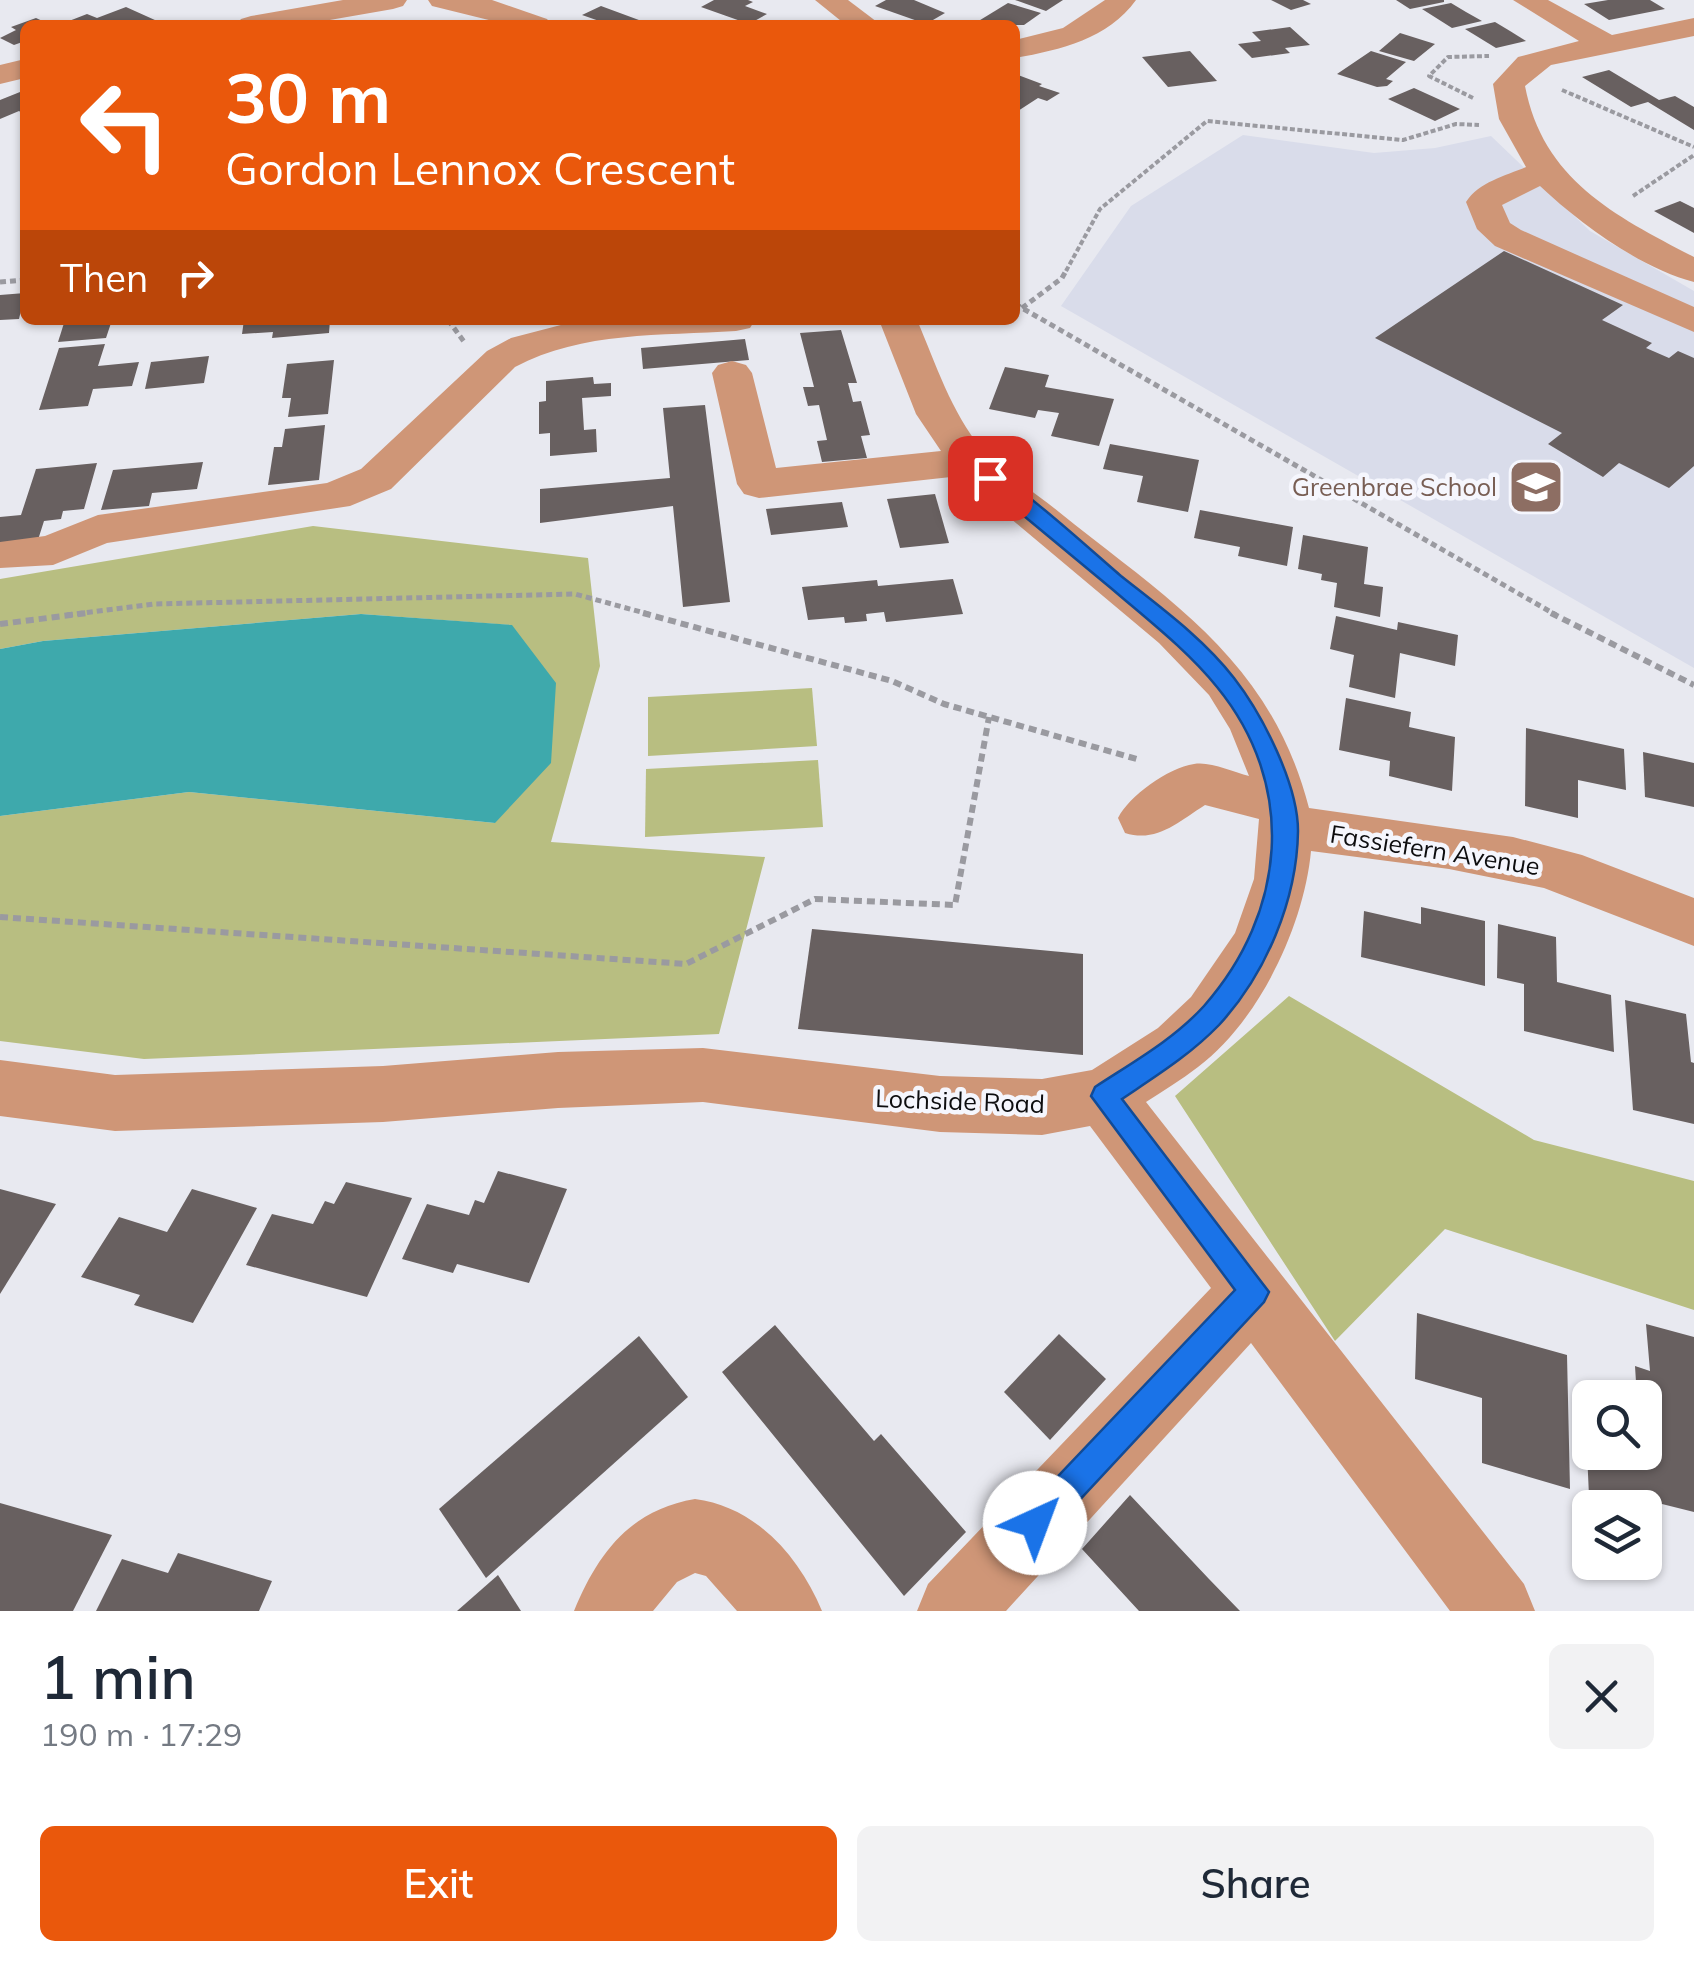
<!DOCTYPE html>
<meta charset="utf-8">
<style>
:root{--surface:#fff;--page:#f2f2f3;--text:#1f2937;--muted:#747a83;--accent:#ea580c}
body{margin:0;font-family:Mulish,sans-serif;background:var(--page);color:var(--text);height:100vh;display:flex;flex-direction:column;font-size:38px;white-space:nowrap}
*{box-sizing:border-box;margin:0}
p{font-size:32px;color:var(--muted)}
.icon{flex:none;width:55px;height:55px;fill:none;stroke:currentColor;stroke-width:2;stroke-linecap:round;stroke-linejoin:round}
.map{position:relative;height:1611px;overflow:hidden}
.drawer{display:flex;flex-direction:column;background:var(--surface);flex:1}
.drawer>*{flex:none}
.hud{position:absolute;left:20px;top:20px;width:1000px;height:305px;border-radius:15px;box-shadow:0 2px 8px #0004;background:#ea580c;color:#fff;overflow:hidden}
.fabs{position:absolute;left:1572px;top:1380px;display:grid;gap:20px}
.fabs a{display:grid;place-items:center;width:90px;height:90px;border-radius:15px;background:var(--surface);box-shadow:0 2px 8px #0004;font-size:50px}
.pin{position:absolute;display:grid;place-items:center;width:85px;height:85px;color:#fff;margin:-42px;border-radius:20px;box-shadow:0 5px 15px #0006}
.me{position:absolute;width:110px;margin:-55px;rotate:43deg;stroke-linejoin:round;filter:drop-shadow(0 0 8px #0008)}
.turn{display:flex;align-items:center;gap:35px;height:210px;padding:0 40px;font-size:45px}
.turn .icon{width:130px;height:130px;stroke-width:2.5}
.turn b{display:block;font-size:70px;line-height:85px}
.then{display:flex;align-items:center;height:95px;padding:0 40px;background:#0003;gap:20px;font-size:38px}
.round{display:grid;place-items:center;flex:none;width:105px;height:105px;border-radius:15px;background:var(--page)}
.head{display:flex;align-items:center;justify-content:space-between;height:170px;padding:0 40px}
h1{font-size:60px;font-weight:600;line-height:75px}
.button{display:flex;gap:20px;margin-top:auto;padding:20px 40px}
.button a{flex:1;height:115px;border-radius:15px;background:var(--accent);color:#fff;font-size:40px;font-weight:600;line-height:115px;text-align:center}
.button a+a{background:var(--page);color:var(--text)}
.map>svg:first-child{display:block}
.built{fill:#d9dcea}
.green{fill:#b8be81}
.water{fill:#3ea9ac}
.building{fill:#686060}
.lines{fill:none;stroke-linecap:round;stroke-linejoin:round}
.path-far2{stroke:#9a9aa0;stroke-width:4;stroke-dasharray:5 2.5;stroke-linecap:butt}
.path-far1{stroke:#9a9aa0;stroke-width:5;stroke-dasharray:6 4;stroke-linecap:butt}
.path{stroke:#9a9aa0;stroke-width:6;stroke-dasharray:8 5;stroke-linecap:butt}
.minor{fill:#cf9677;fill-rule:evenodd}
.route{fill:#1a73e8;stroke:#114b97;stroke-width:2.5}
.labels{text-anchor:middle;stroke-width:9;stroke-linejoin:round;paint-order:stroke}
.education-label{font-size:25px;fill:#785e54;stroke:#f5f6fd;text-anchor:end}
.street-label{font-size:25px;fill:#0d0d0f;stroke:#f5f6fd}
</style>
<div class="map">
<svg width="1694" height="1611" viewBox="0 0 1694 1611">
<rect width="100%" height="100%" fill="#e8e9f0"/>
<polygon class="built" points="1243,135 1374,153 1435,148 1491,136 1590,231 1694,291 1694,668 1061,306 1131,206"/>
<g class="green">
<polygon points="313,526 588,558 600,666 551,842 765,857 719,1034 144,1059 0,1041 0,816 189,792 495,823 511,625 361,614 43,641 0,649 0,579"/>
<polygon points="812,688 817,746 648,756 648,697"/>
<polygon points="818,760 823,827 645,837 646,769"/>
<polygon points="1289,996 1534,1140 1694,1181 1694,1310 1445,1229 1335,1341 1175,1096"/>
</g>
<polygon class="water" points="361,614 512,625 556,683 551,763 495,823 189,792 0,816 0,649 43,641"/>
<g class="building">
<polygon points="714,0 748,0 753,2 745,6 767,14 749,24 701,7"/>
<polygon points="886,0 914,0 945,13 926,24 875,6"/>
<polygon points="1015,0 1063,0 1046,11"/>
<polygon points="1271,0 1303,0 1311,4 1291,10"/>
<polygon points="1396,0 1444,0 1444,2 1410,9"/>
<polygon points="1608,0 1650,0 1665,9 1609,20 1584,4"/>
<polygon points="1008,3 1041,13 1024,25 972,25"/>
<polygon points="1451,3 1466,12 1482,21 1452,28 1422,9"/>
<polygon points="601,6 647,23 601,25 605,23 582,15"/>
<polygon points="126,7 166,25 77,25 69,21 87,14 97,18"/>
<polygon points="36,18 51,25 25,25 25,41 14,45 0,38 16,30 11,27"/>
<polygon points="1495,22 1510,31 1526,41 1496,48 1465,29"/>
<polygon points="1290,27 1310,45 1285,48 1290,53 1252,58 1238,44 1261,41 1252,32"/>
<polygon points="1400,33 1435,44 1414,61 1379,51"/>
<polygon points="1190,51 1217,81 1168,87 1142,57"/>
<polygon points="1371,51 1406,62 1386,79 1393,81 1387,86 1377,87 1337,74"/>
<polygon points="1609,70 1659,100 1675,96 1694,107 1694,130 1648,102 1631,107 1582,77"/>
<polygon points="1015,74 1042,84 1039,86 1060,93 1047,101 1038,98 1015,113"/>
<polygon points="1414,88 1436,98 1460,109 1435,121 1388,99"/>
<polygon points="25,90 25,115 19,111 0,119 0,100"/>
<polygon points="1680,201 1694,208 1694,233 1654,211"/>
<polygon points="1504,251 1623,305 1602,320 1652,343 1646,348 1669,358 1678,351 1694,358 1694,466 1669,488 1619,463 1603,477 1548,444 1562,433 1375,338"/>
<polygon points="25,293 19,319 0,320 0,295"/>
<polygon points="65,320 112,320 106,338 58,342"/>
<polygon points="244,320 330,320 329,333 272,338 273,332 242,334"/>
<polygon points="841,330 857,383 848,383 853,402 861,401 870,435 861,436 867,458 822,462 817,441 827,440 819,405 808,406 803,387 814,387 800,333"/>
<polygon points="745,339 749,360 643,369 641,348"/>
<polygon points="105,344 98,366 139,362 132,386 93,389 88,406 39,410 59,348"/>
<polygon points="209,356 204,383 145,389 151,362"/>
<polygon points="334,360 328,414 288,417 291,398 282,398 287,364"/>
<polygon points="1005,367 1049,375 1045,387 1114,399 1099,446 1051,436 1059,413 1038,410 1035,418 989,409"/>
<polygon points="593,377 594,384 611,383 611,396 582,398 584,430 596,429 597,452 550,456 550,433 539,434 539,402 546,401 546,381"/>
<polygon points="705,405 730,602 683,607 673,506 540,523 540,489 670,478 663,408"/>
<polygon points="325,425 319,480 268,485 274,447 282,447 285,429"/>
<polygon points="1110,444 1199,460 1188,512 1137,502 1143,476 1103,469"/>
<polygon points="203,462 197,489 152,493 149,506 101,510 113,470"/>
<polygon points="97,463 84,509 63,511 61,519 44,521 37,543 0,546 0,517 21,515 36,469"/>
<polygon points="935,494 949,543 900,548 887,499"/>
<polygon points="842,502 848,527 771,535 766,509"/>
<polygon points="1200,510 1293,527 1287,566 1238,556 1240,547 1194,538"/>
<polygon points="1303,535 1368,547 1364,584 1383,587 1380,617 1334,607 1337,583 1321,580 1322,574 1298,569"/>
<polygon points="953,579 963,614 886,622 884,612 866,614 867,621 845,623 844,617 808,620 802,587 877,580 878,586"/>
<polygon points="1336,616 1397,630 1398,622 1458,635 1455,666 1400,653 1395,698 1349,687 1354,655 1330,649"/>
<polygon points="1346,698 1411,712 1409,727 1455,737 1452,791 1389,776 1390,761 1339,750"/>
<polygon points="1526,728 1624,749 1626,790 1578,780 1578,818 1525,806"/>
<polygon points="1643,752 1694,763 1694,807 1645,797"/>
<polygon points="1421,907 1485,921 1485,986 1361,957 1364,911 1421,924"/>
<polygon points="1498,924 1556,937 1557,982 1611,995 1614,1052 1524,1031 1524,984 1497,978"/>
<polygon points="812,929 1083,954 1083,1055 798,1029"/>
<polygon points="1625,1000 1686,1014 1691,1062 1694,1063 1694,1124 1633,1110"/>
<polygon points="498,1171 567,1189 529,1283 457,1264 453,1273 402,1259 427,1204 469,1215 475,1200 484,1203"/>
<polygon points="346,1182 412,1198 367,1297 246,1265 272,1214 313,1224 325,1201 334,1204"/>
<polygon points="0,1189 56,1204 0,1294"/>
<polygon points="192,1189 257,1208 193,1323 134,1305 140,1295 81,1277 119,1217 167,1232"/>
<polygon points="1417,1313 1567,1355 1570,1489 1482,1463 1482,1398 1415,1379"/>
<polygon points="1646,1324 1694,1337 1694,1512 1658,1503 1659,1516 1645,1512 1645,1508 1630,1508 1589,1496 1587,1452 1645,1452 1645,1398 1637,1398 1635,1366 1650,1371"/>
<polygon points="775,1325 874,1441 881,1434 966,1532 904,1596 722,1372"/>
<polygon points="1059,1334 1106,1379 1050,1440 1004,1392"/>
<polygon points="639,1336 688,1397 486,1578 439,1509"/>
<polygon points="1130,1495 1209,1579 1240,1611 1139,1611 1082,1549"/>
<polygon points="0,1503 112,1535 73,1611 0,1611"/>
<polygon points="178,1553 272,1581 259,1611 96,1611 122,1559 168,1573"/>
<polygon points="498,1575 521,1611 457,1611"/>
</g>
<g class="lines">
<g class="path-far2">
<polyline points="1562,90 1694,147"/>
<polyline points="1473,98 1429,76 1448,57 1489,56"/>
<polyline points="1633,196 1694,155"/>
<polyline points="1066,271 1100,209 1207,121 1403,140 1456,124 1479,125"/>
</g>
<g class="path-far1">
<polyline points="0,282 25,280"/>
<polyline points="1015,304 1556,615"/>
<polyline points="1022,308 1062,278 1067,269"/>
<polyline points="448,320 465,343"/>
<polyline points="67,615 154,604 575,594 652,615"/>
</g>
<g class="path">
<polyline points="643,613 892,681 944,704 1140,760"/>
<polyline points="1551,613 1694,685"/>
<polyline points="0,624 87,613"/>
<polyline points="0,917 686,964 815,899 955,905 989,717"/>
</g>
<g class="minor">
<polygon points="343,0 407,0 403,6 393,9 301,25 236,25 241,19 251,16"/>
<polygon points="428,0 492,0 547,19 552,25 509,25 432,6"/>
<polygon points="815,0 848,0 881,25 846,25"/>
<path d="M1105 0H1136C1108 39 1060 50 1015 58V40L1063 28Z"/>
<path d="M1513 0H1548L1612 35 1694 18V36L1551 65 1525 86C1543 180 1615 216 1694 257V282C1642 269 1579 223 1540 186L1502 205 1510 223 1521 230 1694 307V332L1495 246 1477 229 1466 202C1479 182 1505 176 1526 167L1499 119 1493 84 1518 57 1579 41Z"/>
<polygon points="25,59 25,78 0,84 0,65"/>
<path d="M580 320H755L750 328 736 331C661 336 583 331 515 367L391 489 350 506 107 543 53 565 0 568V542L45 536 98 515 327 483 361 469 487 351 511 338Z"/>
<path d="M879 320H917C936 364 951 412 982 449 1003 473 1035 492 1059 512 1171 602 1271 661 1309 808L1513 837 1582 855 1694 898V946L1544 888 1449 869 1311 851C1304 926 1259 1021 1198 1067 1181 1080 1163 1091 1146 1102L1524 1584 1535 1611H1450L1251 1343 1006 1611H917L928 1584 1211 1288 1090 1126 1042 1135 940 1132 703 1102 558 1108 383 1122 115 1131 0 1116V1060L115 1075 383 1066 558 1052 703 1048 940 1076 1042 1079 1092 1070 1158 1028 1191 997 1235 933 1254 879 1259 819 1205 805C1178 822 1157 843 1125 833L1118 818C1129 796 1168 768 1194 764 1210 761 1233 772 1249 776L1230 729 1209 695 1159 643 960 476 759 498 744 494 737 484 712 373 718 365 732 361 746 365 752 373 776 468 941 451 916 414Z"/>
<path d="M695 1499C756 1507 799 1556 822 1611H737L706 1576 695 1573 677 1582 653 1611H574C598 1553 630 1510 695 1499Z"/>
</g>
</g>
<path class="route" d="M990 472C1015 480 1095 554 1121 576 1160 607 1203 638 1234 678 1262 714 1298 784 1298 831 1297 900 1266 974 1219 1025 1190 1055 1156 1076 1122 1099L1269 1292 1264 1302 1047 1535 1035 1539 1024 1535 1019 1523 1024 1512 1235 1290 1091 1096 1095 1087C1133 1062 1173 1040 1204 1006 1286 913 1298 786 1217 687 1187 650 1148 620 1112 589 1069 553 1026 518 983 482L980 478Z"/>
<defs>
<g id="school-square" transform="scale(2.875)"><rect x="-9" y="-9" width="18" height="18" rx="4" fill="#8d6e63" stroke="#f5f6fd"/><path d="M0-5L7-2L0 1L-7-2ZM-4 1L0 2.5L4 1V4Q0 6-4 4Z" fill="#fff"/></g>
</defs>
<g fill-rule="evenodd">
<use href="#school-square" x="1536" y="487"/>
</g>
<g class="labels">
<g class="education-label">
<text x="1497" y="496">Greenbrae School</text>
</g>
<g class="street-label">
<text transform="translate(1435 850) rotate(9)" y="9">Fassiefern Avenue</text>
<text transform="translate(960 1101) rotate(2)" y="9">Lochside Road</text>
</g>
</g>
</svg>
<div class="fabs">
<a><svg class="icon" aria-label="search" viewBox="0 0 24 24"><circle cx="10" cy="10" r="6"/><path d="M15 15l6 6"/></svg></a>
<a><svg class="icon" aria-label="layers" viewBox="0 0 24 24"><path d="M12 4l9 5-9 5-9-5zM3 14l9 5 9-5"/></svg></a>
</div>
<div class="pin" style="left:990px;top:478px;background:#d93025"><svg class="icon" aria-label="arrive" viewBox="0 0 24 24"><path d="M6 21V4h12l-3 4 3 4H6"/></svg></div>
<svg class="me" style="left:1035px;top:1523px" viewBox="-20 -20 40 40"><circle r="19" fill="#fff"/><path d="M0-13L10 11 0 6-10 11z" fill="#1a73e8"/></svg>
<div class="hud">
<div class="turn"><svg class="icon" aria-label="left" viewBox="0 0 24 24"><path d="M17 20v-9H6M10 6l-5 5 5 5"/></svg><div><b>30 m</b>Gordon Lennox Crescent</div></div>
<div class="then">Then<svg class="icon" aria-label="right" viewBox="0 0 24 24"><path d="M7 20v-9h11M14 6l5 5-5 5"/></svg></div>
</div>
</div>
<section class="drawer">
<div class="head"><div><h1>1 min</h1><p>190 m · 17:29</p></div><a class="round"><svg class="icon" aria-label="close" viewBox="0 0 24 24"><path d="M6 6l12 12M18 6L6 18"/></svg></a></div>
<div class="button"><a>Exit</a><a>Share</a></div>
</section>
